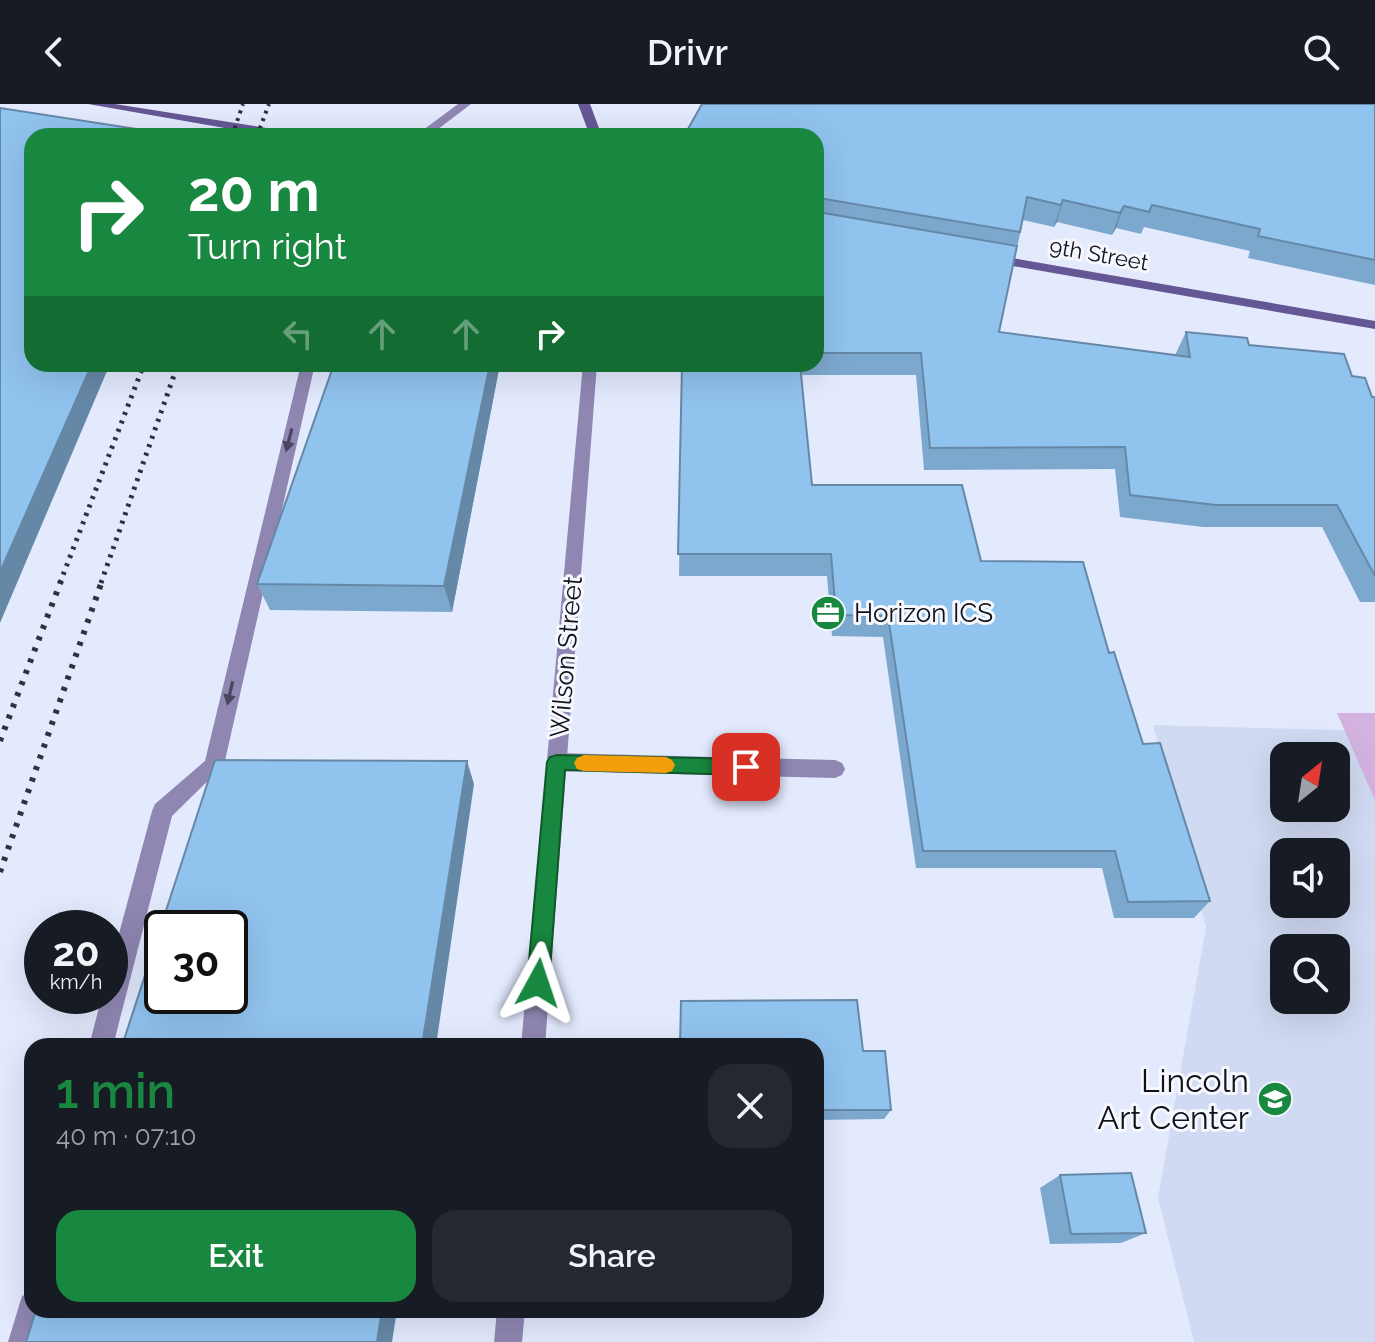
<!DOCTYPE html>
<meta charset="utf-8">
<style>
:root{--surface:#171b24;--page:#242831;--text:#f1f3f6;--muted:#9ea1a6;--accent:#18873f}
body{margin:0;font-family:Raleway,sans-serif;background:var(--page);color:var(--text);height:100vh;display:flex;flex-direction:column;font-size:30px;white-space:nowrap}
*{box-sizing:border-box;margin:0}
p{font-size:26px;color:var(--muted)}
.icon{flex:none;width:44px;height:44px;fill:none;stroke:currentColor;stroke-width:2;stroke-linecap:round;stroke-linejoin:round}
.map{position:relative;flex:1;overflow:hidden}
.drawer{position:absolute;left:24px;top:934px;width:800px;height:280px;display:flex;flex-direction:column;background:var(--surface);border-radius:24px;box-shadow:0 8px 32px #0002}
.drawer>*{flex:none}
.top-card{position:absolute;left:24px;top:24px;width:800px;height:244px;border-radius:24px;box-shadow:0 8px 32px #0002;background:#18873f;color:#fff;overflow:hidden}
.needle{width:52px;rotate:30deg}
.buttons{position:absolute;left:1270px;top:638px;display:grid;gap:16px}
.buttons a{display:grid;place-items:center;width:80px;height:80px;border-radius:16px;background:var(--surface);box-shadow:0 8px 32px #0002;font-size:40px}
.speed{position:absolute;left:24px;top:806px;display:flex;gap:16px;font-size:40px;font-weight:700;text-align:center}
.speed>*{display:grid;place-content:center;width:104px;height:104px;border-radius:50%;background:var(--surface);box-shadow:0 8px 32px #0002;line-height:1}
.speed small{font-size:20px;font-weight:400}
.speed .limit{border:4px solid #111;border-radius:12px;background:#fff;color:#111}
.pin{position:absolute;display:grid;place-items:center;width:68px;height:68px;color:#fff;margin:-34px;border-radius:16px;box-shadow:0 4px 12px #0006}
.me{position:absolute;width:88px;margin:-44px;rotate:5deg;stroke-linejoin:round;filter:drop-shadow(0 0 6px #0008)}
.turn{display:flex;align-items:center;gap:28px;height:168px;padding:0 32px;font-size:36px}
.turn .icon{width:104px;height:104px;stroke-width:2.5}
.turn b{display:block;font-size:56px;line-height:68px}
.lanes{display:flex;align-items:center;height:76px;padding:0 32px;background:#0003;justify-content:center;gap:40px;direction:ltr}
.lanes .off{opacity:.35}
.round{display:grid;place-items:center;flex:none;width:84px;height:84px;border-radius:24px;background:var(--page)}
.headline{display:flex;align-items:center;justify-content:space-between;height:136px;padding:0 32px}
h1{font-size:48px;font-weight:600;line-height:60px;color:var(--accent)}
.primary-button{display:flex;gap:16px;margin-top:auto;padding:16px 32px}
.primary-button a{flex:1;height:92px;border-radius:24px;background:var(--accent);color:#fff;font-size:32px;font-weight:600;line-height:92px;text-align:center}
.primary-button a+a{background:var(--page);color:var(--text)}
header{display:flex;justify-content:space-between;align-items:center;height:104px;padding:0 32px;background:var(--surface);font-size:36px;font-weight:600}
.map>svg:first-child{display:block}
.built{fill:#d0daf2;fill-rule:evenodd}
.green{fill:#d3b2df}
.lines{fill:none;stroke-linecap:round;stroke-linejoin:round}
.lane{fill:#8f87b2;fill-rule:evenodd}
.street{fill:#8f87b2;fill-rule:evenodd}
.secondary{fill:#655794;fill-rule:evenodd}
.rail-far2{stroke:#2f323c;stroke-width:4;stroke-dasharray:3 5;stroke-linecap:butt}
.rail-far1{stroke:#2f323c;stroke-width:5;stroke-dasharray:3 6;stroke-linecap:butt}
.rail{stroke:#2f323c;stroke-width:6;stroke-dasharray:4 8;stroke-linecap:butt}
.wall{fill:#7da8ce}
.shaded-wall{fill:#6688a7}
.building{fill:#91c3ef;stroke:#6688a7;stroke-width:2;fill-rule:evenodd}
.oneway{fill:#49475e}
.route{fill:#18873f;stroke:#105829;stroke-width:2}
.slow{fill:#f59e0b}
.labels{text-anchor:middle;stroke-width:6;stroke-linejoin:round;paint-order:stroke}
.far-street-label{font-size:22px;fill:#0f121a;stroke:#f6f8fd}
.poi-label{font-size:26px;fill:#0f121a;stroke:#f6f8fd;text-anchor:start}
.street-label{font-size:26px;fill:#0f121a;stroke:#f6f8fd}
.near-poi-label{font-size:32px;fill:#0f121a;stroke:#f6f8fd;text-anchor:end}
</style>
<header><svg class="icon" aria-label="back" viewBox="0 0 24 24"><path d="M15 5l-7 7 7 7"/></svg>Drivr<svg class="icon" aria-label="search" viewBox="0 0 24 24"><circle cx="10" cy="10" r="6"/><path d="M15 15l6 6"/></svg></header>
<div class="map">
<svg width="1375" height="1238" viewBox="0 0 1375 1238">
<rect width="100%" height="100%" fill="#e3eafe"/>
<path class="built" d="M1153 621 1375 627V1238H1194L1158 1094 1206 823ZM1284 652H1336V704H1284ZM1284 748H1336V800H1284ZM1284 844H1336V896H1284Z"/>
<polygon class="green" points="1337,609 1375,609 1375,696"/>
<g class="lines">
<g class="lane">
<polygon points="301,260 315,260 224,661 172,712 113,942 89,942 102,892 110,892 110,863 152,707 155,700 205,657"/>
<polygon points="557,649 835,656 842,659 845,665 842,671 835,674 557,667 550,664 547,658 550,652"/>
<polygon points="32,1188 32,1206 45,1206 36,1238 8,1238 22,1192"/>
</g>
<g class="street">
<polygon points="458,0 471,0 429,32 415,32"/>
<polygon points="583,260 597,260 545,942 521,942"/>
<polygon points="497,1206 525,1206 522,1238 494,1238"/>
</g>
<g class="secondary">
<polygon points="88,0 115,0 292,28 298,32 270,32"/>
<polygon points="578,0 590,0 602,32 590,32"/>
<polygon points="989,150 1375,217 1375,225 984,157 984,151"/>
</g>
<g class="rail-far2">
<polyline points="232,32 243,0"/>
<polyline points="257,32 269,0"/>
</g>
<g class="rail-far1">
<polyline points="60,479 144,260"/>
<polyline points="101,479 178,260"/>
</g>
<g class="rail">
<polyline points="0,637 61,477"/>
<polyline points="0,768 102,477"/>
</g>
</g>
<g class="wall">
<polygon points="1375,0 1375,181 1248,154 1250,147 1144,123 1141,130 1116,124 1112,131 1057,118 1054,123 1023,116 999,228 1175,251 1186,228 1249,241 1352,272 1372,293 1375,293 1375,498 1360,498 1322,423 1203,423 1120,413 1115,365 924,366 916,271 801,271 812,381 981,457 1109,549 1143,640 1210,797 1194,814 1114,814 1102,764 916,764 883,533 832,532 827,472 679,472 682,260 816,260 816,32"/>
<polygon points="334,260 500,260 452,508 270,506 257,480"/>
<polygon points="816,942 863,947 891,1006 884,1015 816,1016"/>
<polygon points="1060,1071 1146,1129 1121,1139 1050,1140 1040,1084"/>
</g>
<g class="shaded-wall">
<polygon points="819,94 817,116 816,116 816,96"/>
<polygon points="1063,96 1057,118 1054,123 1061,101"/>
<polygon points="1124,102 1116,124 1112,131 1120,109"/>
<polygon points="92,260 110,260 0,519 0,468"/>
<polygon points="490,260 500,260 452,508 444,482"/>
<polygon points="467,657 474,680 436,942 422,942"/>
<polygon points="382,1206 397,1206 392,1238 377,1238"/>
</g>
<g class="building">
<polygon points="702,0 1375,0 1375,156 1258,132 1260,125 1152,101 1149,108 1124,102 1120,109 1063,96 1061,101 1027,93 1020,128 819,94 816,96 816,32 684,32"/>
<polygon points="0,4 182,32 32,32 32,260 92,260 0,468"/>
<polygon points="816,106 818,108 1017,142 999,228 1190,253 1186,228 1247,234 1249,241 1344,250 1352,272 1365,274 1372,293 1375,293 1375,472 1337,401 1216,401 1130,391 1125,343 930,344 921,249 816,249"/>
<polygon points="334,260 490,260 444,482 257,480"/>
<polygon points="682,260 800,260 812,381 962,381 981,457 1083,458 1109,549 1114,548 1143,640 1160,639 1210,797 1128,798 1115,747 923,747 888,512 836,511 831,450 678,450"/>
<path d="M215 656 467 657 422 942H122ZM162 824H230V892H162Z"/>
<polygon points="857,896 863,947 885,947 891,1006 816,1006 816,942 680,942 681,897"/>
<polygon points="1131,1069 1146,1129 1071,1130 1060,1071"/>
<polygon points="36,1206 382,1206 377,1238 26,1238"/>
</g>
<defs><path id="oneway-solid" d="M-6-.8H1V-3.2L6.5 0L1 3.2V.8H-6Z" transform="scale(2)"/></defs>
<g class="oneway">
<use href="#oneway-solid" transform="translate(289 336) rotate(104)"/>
<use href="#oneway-solid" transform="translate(230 589) rotate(103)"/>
</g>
<polygon class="route" points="557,651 746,655 752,657 755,663 752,668 746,671 565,666 549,879 546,886 538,889 531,886 527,879 547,658 550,653"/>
<polygon class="slow" points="584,651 666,653 672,656 675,661 672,667 666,669 584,667 577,665 574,659 577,654"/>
<defs>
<g id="office-disc" transform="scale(1.8)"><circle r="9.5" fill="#18873f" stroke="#f6f8fd"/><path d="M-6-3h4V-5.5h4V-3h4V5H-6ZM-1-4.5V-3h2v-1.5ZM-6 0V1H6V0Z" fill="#fff"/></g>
<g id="school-disc" transform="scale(1.8)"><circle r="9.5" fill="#18873f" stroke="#f6f8fd"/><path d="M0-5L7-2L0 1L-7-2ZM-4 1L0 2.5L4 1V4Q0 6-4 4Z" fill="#fff"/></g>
</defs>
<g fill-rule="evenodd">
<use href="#office-disc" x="828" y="509"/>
<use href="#school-disc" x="1275" y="995"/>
</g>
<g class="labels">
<g class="far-street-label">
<text transform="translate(1099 150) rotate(10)" y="8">9th Street</text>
</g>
<g class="poi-label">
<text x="854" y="518">Horizon ICS</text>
</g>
<g class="street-label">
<text transform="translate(566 553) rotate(-85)" y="9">Wilson Street</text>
</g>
<g class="near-poi-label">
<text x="1249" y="988">Lincoln<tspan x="1249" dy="37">Art Center</tspan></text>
</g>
</g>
</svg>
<div class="buttons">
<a><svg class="needle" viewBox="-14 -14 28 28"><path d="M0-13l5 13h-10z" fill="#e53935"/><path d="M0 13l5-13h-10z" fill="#9ea1a6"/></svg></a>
<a><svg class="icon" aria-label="sound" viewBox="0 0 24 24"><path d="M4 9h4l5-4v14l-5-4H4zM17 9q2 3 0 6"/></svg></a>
<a><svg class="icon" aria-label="search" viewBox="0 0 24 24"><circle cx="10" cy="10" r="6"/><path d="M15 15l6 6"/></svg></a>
</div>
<div class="speed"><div>20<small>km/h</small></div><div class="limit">30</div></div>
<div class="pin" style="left:746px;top:663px;background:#d93025"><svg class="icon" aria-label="arrive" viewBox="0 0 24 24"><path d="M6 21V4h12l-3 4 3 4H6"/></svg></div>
<svg class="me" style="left:538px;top:879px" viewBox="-20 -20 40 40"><path d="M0-17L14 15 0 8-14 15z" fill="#18873f" stroke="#fff" stroke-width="4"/></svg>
<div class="top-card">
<div class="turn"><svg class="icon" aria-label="right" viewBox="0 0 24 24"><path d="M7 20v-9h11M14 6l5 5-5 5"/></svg><div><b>20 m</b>Turn right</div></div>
<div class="lanes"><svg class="icon off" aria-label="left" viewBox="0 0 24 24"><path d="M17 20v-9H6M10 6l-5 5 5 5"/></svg><svg class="icon off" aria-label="ahead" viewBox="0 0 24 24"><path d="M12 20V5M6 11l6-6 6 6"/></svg><svg class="icon off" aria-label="ahead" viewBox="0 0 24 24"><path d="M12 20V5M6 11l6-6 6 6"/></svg><svg class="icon" aria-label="right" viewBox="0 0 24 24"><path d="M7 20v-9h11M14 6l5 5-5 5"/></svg></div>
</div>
<section class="drawer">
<div class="headline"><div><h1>1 min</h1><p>40 m · 07:10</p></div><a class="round"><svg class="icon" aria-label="close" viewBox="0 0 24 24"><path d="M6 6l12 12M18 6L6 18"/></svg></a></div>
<div class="primary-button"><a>Exit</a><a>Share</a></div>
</section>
</div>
